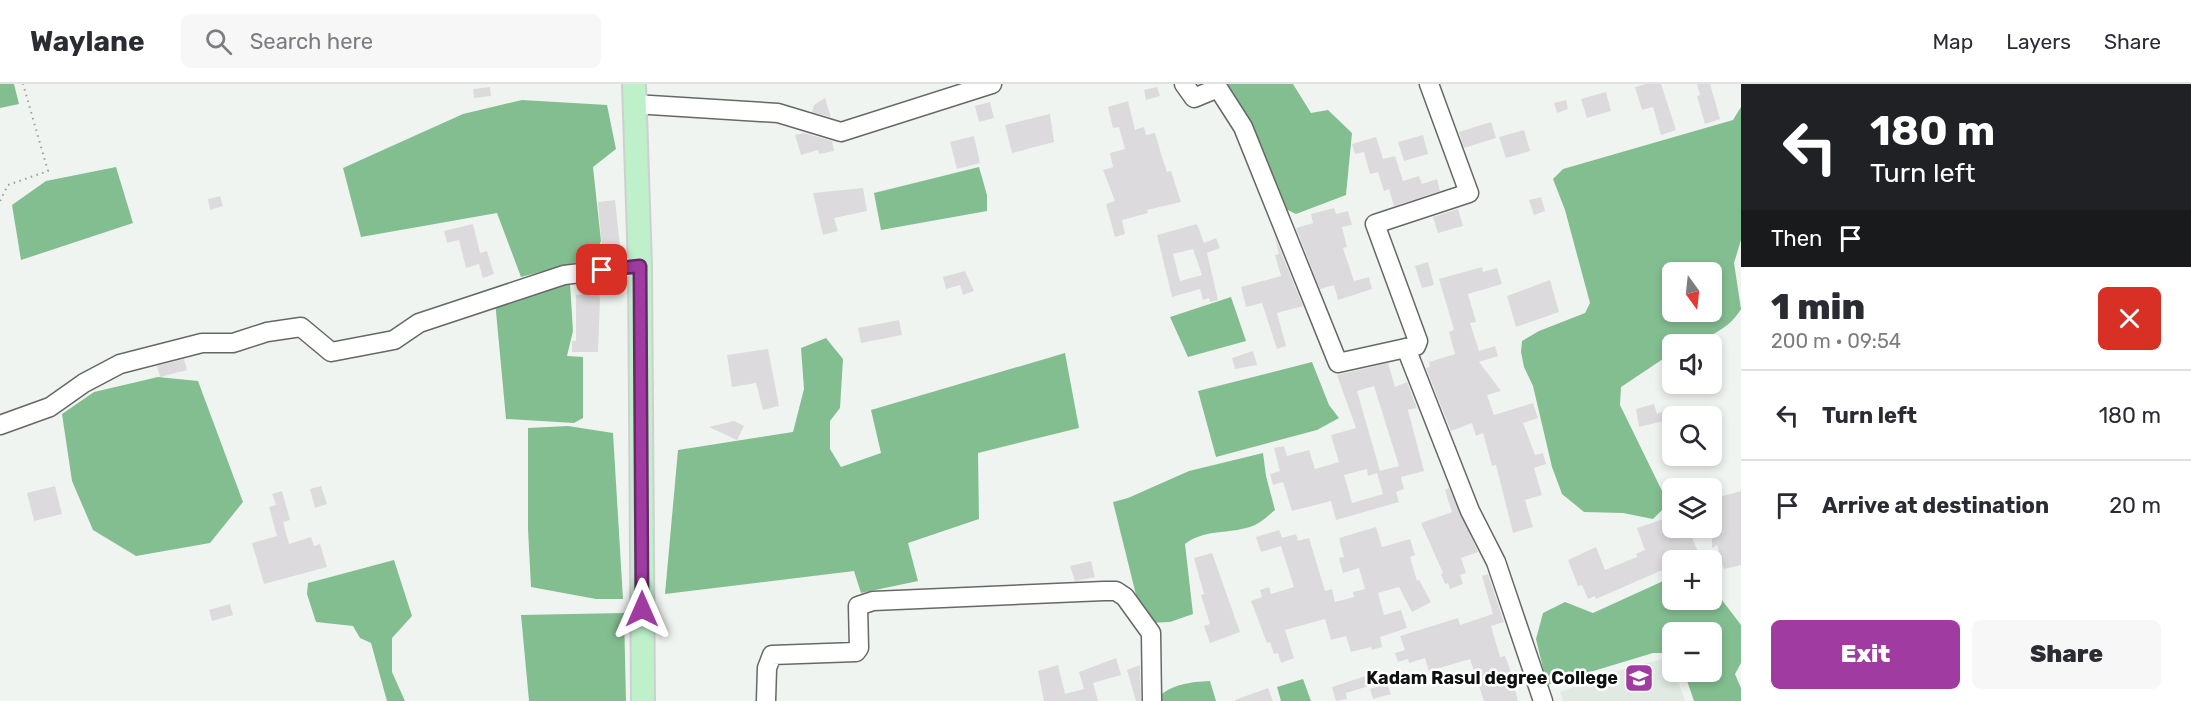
<!DOCTYPE html>
<meta charset="utf-8">
<style>
:root{--surface:#fff;--page:#f7f7f7;--text:#2b2b33;--muted:#7c7c81;--line:#e1e1e2;--accent:#a03ca1}
body{margin:0;font-family:Rubik,sans-serif;background:var(--page);color:var(--text);height:100vh;display:flex;flex-direction:column;font-size:22px;white-space:nowrap}
*{box-sizing:border-box;margin:0}
p{font-size:20px;color:var(--muted)}
.icon{flex:none;width:33px;height:33px;fill:none;stroke:currentColor;stroke-width:2;stroke-linecap:round;stroke-linejoin:round}
.map{position:relative;flex:1;overflow:hidden}
.sheet{display:flex;flex-direction:column;background:var(--surface);width:450px}
.sheet>*{flex:none}
.banner{background:#202124;color:#fff;overflow:hidden}
.needle{width:39px;rotate:165deg}
.fabs{position:absolute;left:1662px;top:178px;display:grid;gap:12px}
.fabs a{display:grid;place-items:center;width:60px;height:60px;border-radius:9px;background:var(--surface);box-shadow:0 3px 9px #0003;font-size:30px}
.pin{position:absolute;display:grid;place-items:center;width:51px;height:51px;color:#fff;margin:-26px;border-radius:12px;box-shadow:0 3px 9px #0006}
.me{position:absolute;width:66px;margin:-33px;rotate:0deg;stroke-linejoin:round;filter:drop-shadow(0 0 4px #0008)}
.turn{display:flex;align-items:center;gap:21px;height:126px;padding:0 30px;font-size:27px}
.turn .icon{width:78px;height:78px;stroke-width:2.5}
.turn b{display:block;font-size:42px;line-height:51px}
.then{display:flex;align-items:center;height:57px;padding:0 30px;background:#0003;gap:12px;font-size:22px}
.round{display:grid;place-items:center;flex:none;width:63px;height:63px;border-radius:9px;background:var(--page)}
.headline{display:flex;align-items:center;justify-content:space-between;height:102px;padding:0 30px}
h1{font-size:36px;font-weight:800;line-height:45px}
.primary-button{display:flex;gap:12px;margin-top:auto;padding:12px 30px}
.primary-button a{flex:1;height:69px;border-radius:9px;background:var(--accent);color:#fff;font-size:24px;font-weight:800;line-height:69px;text-align:center}
.primary-button a+a{background:var(--page);color:var(--text)}
ul{padding:0;list-style:none}
li{display:flex;align-items:center;gap:18px;height:90px;padding:0 30px;border-top:2px solid var(--line)}
li div{flex:1}
li b{display:block;font-size:22px}
li em{font-style:normal}
header{display:flex;align-items:center;gap:36px;box-sizing:border-box;height:84px;padding:0 30px;background:var(--surface);border-bottom:2px solid var(--line)}
header strong{font-size:28px}
nav{display:flex;gap:33px;margin-inline-start:auto;font-size:21px}
.search{width:420px;height:54px;background:var(--page);display:flex;align-items:center;gap:15px;box-sizing:border-box;padding:0 21px;border-radius:9px;color:var(--muted);font-size:22px}
main{display:flex;flex:1;min-height:0}
.map>svg:first-child{display:block}
.built{fill:#e0eae2}
.water{fill:#83be90;fill-rule:evenodd}
.building{fill:#dddadd;fill-rule:evenodd}
.lines{fill:none;stroke-linecap:round;stroke-linejoin:round}
.minor-casing{stroke:#666866;stroke-width:21}
.major-casing{stroke:#cfcfcf;stroke-width:26}
.path{stroke:#9c9f9d;stroke-width:2;stroke-dasharray:1.5 4.5;stroke-linecap:butt}
.minor{stroke:#fff;stroke-width:18}
.major{stroke:#bef0ca;stroke-width:22}
.route-casing{stroke:#682769;stroke-width:15}
.route{stroke:#a03ca1;stroke-width:10}
.labels{text-anchor:middle;stroke-width:5;stroke-linejoin:round;paint-order:stroke}
.poi-label{font-size:18px;font-weight:bold;fill:#0f1010;stroke:#fff;text-anchor:end}
</style>
<header>
<strong>Waylane</strong>
<div class="search"><svg class="icon" aria-label="search" viewBox="0 0 24 24"><circle cx="10" cy="10" r="6"/><path d="M15 15l6 6"/></svg>Search here</div>
<nav><a>Map</a><a>Layers</a><a>Share</a></nav>
</header>
<main>
<div class="map">
<svg width="1741" height="617" viewBox="0 0 1741 617">
<rect width="100%" height="100%" fill="#f0f4f1"/>
<polygon class="built" points="1669,573 1685,617 1563,617 1560,608 1621,586"/>
<g class="water">
<polygon points="0,0 14,0 19,20 0,24"/>
<polygon points="1215,0 1293,0 1311,29 1328,26 1352,49 1346,111 1296,130 1269,117"/>
<polygon points="522,16 607,21 616,65 593,83 601,157 594,174 521,193 497,129 361,153 343,84 463,30"/>
<path d="M1741 23V156L1734 179 1741 225C1729 247 1696 261 1672 261V269L1621 303 1620 321 1664 411 1666 422 1653 435 1623 429 1584 428 1562 410 1552 383 1533 302 1524 283 1521 268 1522 257 1539 247 1585 229 1590 219 1565 126 1553 95 1563 85 1733 36ZM1672 189H1712V228H1672Z"/>
<polygon points="116,83 133,139 21,176 12,121 46,97"/>
<polygon points="979,83 987,111 987,127 881,146 874,109"/>
<polygon points="570,199 573,247 567,272 583,273 583,334 574,339 506,335 495,217"/>
<polygon points="1231,213 1246,257 1188,273 1170,233"/>
<polygon points="826,254 843,275 840,324 830,337 830,365 841,383 881,369 871,326 1065,269 1079,344 978,369 979,435 908,459 918,497 861,509 854,487 665,510 678,366 793,348 804,305 801,264"/>
<polygon points="1312,278 1329,321 1339,334 1317,346 1216,373 1198,307"/>
<polygon points="158,293 198,297 243,418 210,459 136,472 93,446 72,397 62,330 94,308"/>
<polygon points="568,342 613,349 623,515 596,515 531,503 528,445 528,344"/>
<path d="M1263 369 1266 392 1275 426C1269 431 1262 438 1255 441 1232 451 1205 444 1185 460L1193 530 1170 538 1147 539 1140 527 1113 418 1128 414 1189 387Z"/>
<polygon points="394,476 412,532 392,554 392,588 405,617 387,617 371,559 360,554 353,542 316,538 307,510 308,499"/>
<polygon points="1672,493 1672,516 1712,516 1712,503 1741,541 1741,579 1735,590 1741,604 1741,617 1694,617 1684,588 1712,588 1712,549 1672,549 1672,569 1653,569 1547,601 1536,555 1543,529 1565,518 1593,529"/>
<polygon points="624,529 626,617 529,617 521,531"/>
<polygon points="1303,595 1311,617 1281,617 1277,603"/>
<path d="M1210 597 1216 617H1157V614C1172 600 1190 598 1210 597Z"/>
</g>
<g class="building">
<polygon points="1646,0 1661,0 1676,46 1661,51 1653,23 1642,26 1635,3"/>
<polygon points="1697,0 1710,0 1720,35 1705,40 1697,12 1700,11"/>
<polygon points="490,3 491,12 474,14 473,5"/>
<polygon points="1157,3 1160,12 1146,16 1144,6"/>
<polygon points="1606,8 1611,27 1587,34 1581,15"/>
<polygon points="825,14 827,21 831,33 812,28 814,21"/>
<polygon points="1566,16 1568,25 1557,29 1554,19"/>
<polygon points="1128,17 1135,46 1144,43 1146,51 1155,49 1162,73 1167,88 1171,87 1181,118 1147,126 1148,129 1122,136 1125,150 1115,153 1106,120 1115,117 1103,86 1113,83 1110,69 1125,65 1119,43 1113,44 1108,23"/>
<polygon points="990,18 994,34 979,38 975,22"/>
<polygon points="1050,30 1054,58 1012,69 1005,41"/>
<polygon points="1491,38 1496,54 1464,64 1459,48"/>
<polygon points="1524,46 1530,67 1506,74 1499,53"/>
<polygon points="804,49 832,57 834,67 819,70 818,66 801,71 795,51"/>
<polygon points="1423,51 1428,70 1404,77 1398,58"/>
<polygon points="974,52 980,79 957,85 950,58"/>
<polygon points="1376,53 1383,75 1395,72 1403,97 1419,92 1422,100 1437,95 1440,107 1394,122 1389,105 1384,107 1378,88 1370,90 1364,68 1355,70 1352,60"/>
<polygon points="863,104 867,127 834,134 838,147 823,151 813,109"/>
<polygon points="220,112 223,122 210,126 208,115"/>
<polygon points="1541,113 1545,127 1534,131 1529,116"/>
<polygon points="615,116 621,172 603,175 598,118"/>
<polygon points="1334,124 1336,130 1348,127 1352,141 1342,143 1347,163 1343,164 1354,197 1369,193 1372,205 1338,216 1334,201 1320,205 1296,144 1313,139 1311,130"/>
<polygon points="1458,125 1463,142 1438,149 1433,133"/>
<polygon points="473,140 480,169 487,167 494,190 483,194 479,180 466,184 459,156 447,159 444,147"/>
<path d="M1197 140 1204 159 1216 154 1220 164 1207 169 1218 216 1210 218 1209 214 1203 216 1200 205 1172 213 1157 151ZM1193 165 1202 191 1180 197 1173 170Z"/>
<polygon points="1274,151 1303,222 1277,229 1286,262 1277,265 1262,219 1246,223 1241,203 1281,192 1275,171 1279,170"/>
<polygon points="1428,178 1434,201 1422,204 1415,182"/>
<polygon points="1482,183 1483,188 1497,184 1502,200 1468,210 1476,238 1470,239 1479,267 1495,262 1498,272 1479,278 1501,307 1487,311 1494,331 1533,319 1538,334 1523,339 1535,371 1543,369 1546,380 1534,384 1542,411 1525,416 1533,443 1513,449 1496,381 1492,382 1483,349 1476,352 1472,339 1451,347 1426,284 1430,283 1429,278 1455,270 1449,248 1454,246 1439,195"/>
<polygon points="965,187 974,207 963,211 960,201 946,205 943,193"/>
<polygon points="1550,196 1559,228 1516,243 1507,212"/>
<polygon points="597,198 600,216 598,268 572,268 572,257 576,257 576,211 585,210 584,201"/>
<polygon points="899,236 902,251 861,259 858,244"/>
<polygon points="768,265 779,322 763,326 756,299 732,303 727,271"/>
<polygon points="1253,267 1257,281 1235,285 1232,274"/>
<polygon points="184,275 187,286 160,293 157,282"/>
<path d="M1388 279 1395 303 1407 298 1417 324 1408 326 1424 387 1401 393 1404 405 1396 408 1399 418 1336 436 1331 417 1292 427 1283 398 1273 401 1270 390 1280 387 1274 364 1284 362 1287 372 1309 366 1315 385 1339 378 1331 351 1356 344 1337 291ZM1374 302 1399 382 1380 387 1357 307ZM1367 385 1368 392 1377 389 1383 410 1352 419 1344 391Z"/>
<polygon points="1654,320 1657,330 1670,324 1672,335 1639,343 1636,325"/>
<polygon points="734,337 744,342 737,356 709,343"/>
<polygon points="55,402 62,430 34,437 27,409"/>
<polygon points="321,402 327,420 315,424 310,405"/>
<polygon points="1449,404 1478,468 1461,474 1466,489 1460,491 1463,500 1450,505 1448,499 1445,500 1441,490 1443,489 1421,439 1452,428 1445,406"/>
<polygon points="282,407 290,436 283,438 289,460 311,453 314,462 320,460 327,483 264,500 252,459 277,452 269,423 276,421 272,410"/>
<polygon points="1741,407 1741,481 1724,485 1717,461 1712,464 1712,415"/>
<polygon points="1672,432 1672,444 1688,444 1699,470 1683,477 1664,477 1667,484 1596,515 1595,512 1588,515 1582,501 1578,502 1568,476 1596,463 1605,486 1637,473 1636,470 1645,466 1637,444"/>
<polygon points="1376,443 1382,463 1410,455 1415,471 1410,473 1417,497 1419,496 1431,518 1412,528 1399,503 1378,509 1384,531 1401,526 1407,544 1380,553 1382,563 1372,566 1371,563 1351,568 1346,552 1331,556 1325,535 1285,546 1294,574 1281,579 1278,569 1274,570 1270,558 1267,559 1251,517 1262,513 1260,506 1269,503 1271,510 1294,503 1281,462 1261,468 1256,453 1279,446 1282,454 1296,450 1298,457 1309,454 1325,507 1332,505 1335,518 1354,513 1353,508 1365,505 1359,484 1343,489 1339,474 1344,473 1339,454"/>
<polygon points="1212,469 1240,548 1210,559 1204,542 1210,540 1201,511 1204,510 1194,474"/>
<polygon points="1091,477 1095,493 1075,497 1070,482"/>
<polygon points="1488,490 1504,538 1491,542 1500,573 1505,572 1509,582 1518,617 1484,617 1470,575 1429,587 1425,574 1409,579 1408,575 1398,578 1395,569 1405,566 1400,552 1458,534 1460,541 1493,530 1482,492"/>
<polygon points="230,520 233,531 212,537 209,526"/>
<polygon points="1116,574 1121,591 1093,599 1098,617 1044,617 1038,587 1058,581 1065,610 1084,605 1079,588"/>
<polygon points="1140,581 1141,617 1136,617 1127,586"/>
<polygon points="1372,590 1375,600 1346,609 1347,615 1336,617 1332,603"/>
<polygon points="1387,599 1391,610 1373,615 1370,605"/>
<polygon points="1268,604 1273,617 1236,617 1235,616"/>
</g>
<g class="lines">
<g class="minor-casing">
<g id="minor">
<polyline points="1184,0 1194,14 1218,4 1243,43 1338,279 1406,264 1470,427 1496,478 1543,617"/>
<polyline points="634,20 778,29 841,48 992,0"/>
<polyline points="1406,264 1416,262 1418,257 1375,140 1469,109 1429,0"/>
<polyline points="0,341 50,323 84,299 120,280 202,259 233,259 267,248 301,243 331,268 394,256 419,239 564,191 640,182"/>
<polyline points="766,617 767,584 772,571 856,568 859,564 858,522 873,517 1104,507 1116,507 1125,513 1151,549 1152,617"/>
</g>
</g>
<g class="major-casing">
<polyline id="major" points="634,0 640,182 643,617"/>
</g>
<polyline class="path" points="0,117 8,101 48,87 23,0"/>
<use href="#minor" class="minor"/>
<use href="#major" class="major"/>
</g>
<g class="lines">
<g class="route-casing">
<polyline id="route" points="602,186 640,182 642,525"/>
</g>
<use href="#route" class="route"/>
</g>
<defs>
<g id="university-square" transform="scale(1.5)"><rect x="-9" y="-9" width="18" height="18" rx="4" fill="#a03ca1" stroke="#fff"/><path d="M0-5L7-2L0 1L-7-2ZM-4 1L0 2.5L4 1V4Q0 6-4 4Z" fill="#fff"/></g>
</defs>
<g fill-rule="evenodd">
<use href="#university-square" x="1639" y="594"/>
</g>
<g class="labels">
<g class="poi-label">
<text x="1618" y="600">Kadam Rasul degree College</text>
</g>
</g>
</svg>
<div class="fabs">
<a><svg class="needle" viewBox="-14 -14 28 28"><path d="M0-13l5 13h-10z" fill="#e53935"/><path d="M0 13l5-13h-10z" fill="#7c7c81"/></svg></a>
<a><svg class="icon" aria-label="sound" viewBox="0 0 24 24"><path d="M4 9h4l5-4v14l-5-4H4zM17 9q2 3 0 6"/></svg></a>
<a><svg class="icon" aria-label="search" viewBox="0 0 24 24"><circle cx="10" cy="10" r="6"/><path d="M15 15l6 6"/></svg></a>
<a><svg class="icon" aria-label="layers" viewBox="0 0 24 24"><path d="M12 4l9 5-9 5-9-5zM3 14l9 5 9-5"/></svg></a>
<a>+</a>
<a>−</a>
</div>
<div class="pin" style="left:602px;top:186px;background:#d93025"><svg class="icon" aria-label="arrive" viewBox="0 0 24 24"><path d="M6 21V4h12l-3 4 3 4H6"/></svg></div>
<svg class="me" style="left:642px;top:525px" viewBox="-20 -20 40 40"><path d="M0-17L14 15 0 8-14 15z" fill="#a03ca1" stroke="#fff" stroke-width="4"/></svg>
</div>
<section class="sheet">
<div class="banner">
<div class="turn"><svg class="icon" aria-label="left" viewBox="0 0 24 24"><path d="M17 20v-9H6M10 6l-5 5 5 5"/></svg><div><b>180 m</b>Turn left</div></div>
<div class="then">Then<svg class="icon" aria-label="arrive" viewBox="0 0 24 24"><path d="M6 21V4h12l-3 4 3 4H6"/></svg></div>
</div>
<div class="headline"><div><h1>1 min</h1><p>200 m · 09:54</p></div><a class="round" style="background:#d93025;color:#fff"><svg class="icon" aria-label="close" viewBox="0 0 24 24"><path d="M6 6l12 12M18 6L6 18"/></svg></a></div>
<ul>
<li><svg class="icon" aria-label="left" viewBox="0 0 24 24"><path d="M17 20v-9H6M10 6l-5 5 5 5"/></svg><div><b>Turn left</b></div><em>180 m</em></li>
<li><svg class="icon" aria-label="arrive" viewBox="0 0 24 24"><path d="M6 21V4h12l-3 4 3 4H6"/></svg><div><b>Arrive at destination</b></div><em>20 m</em></li>
</ul>
<div class="primary-button"><a>Exit</a><a>Share</a></div>
</section>
</main>
